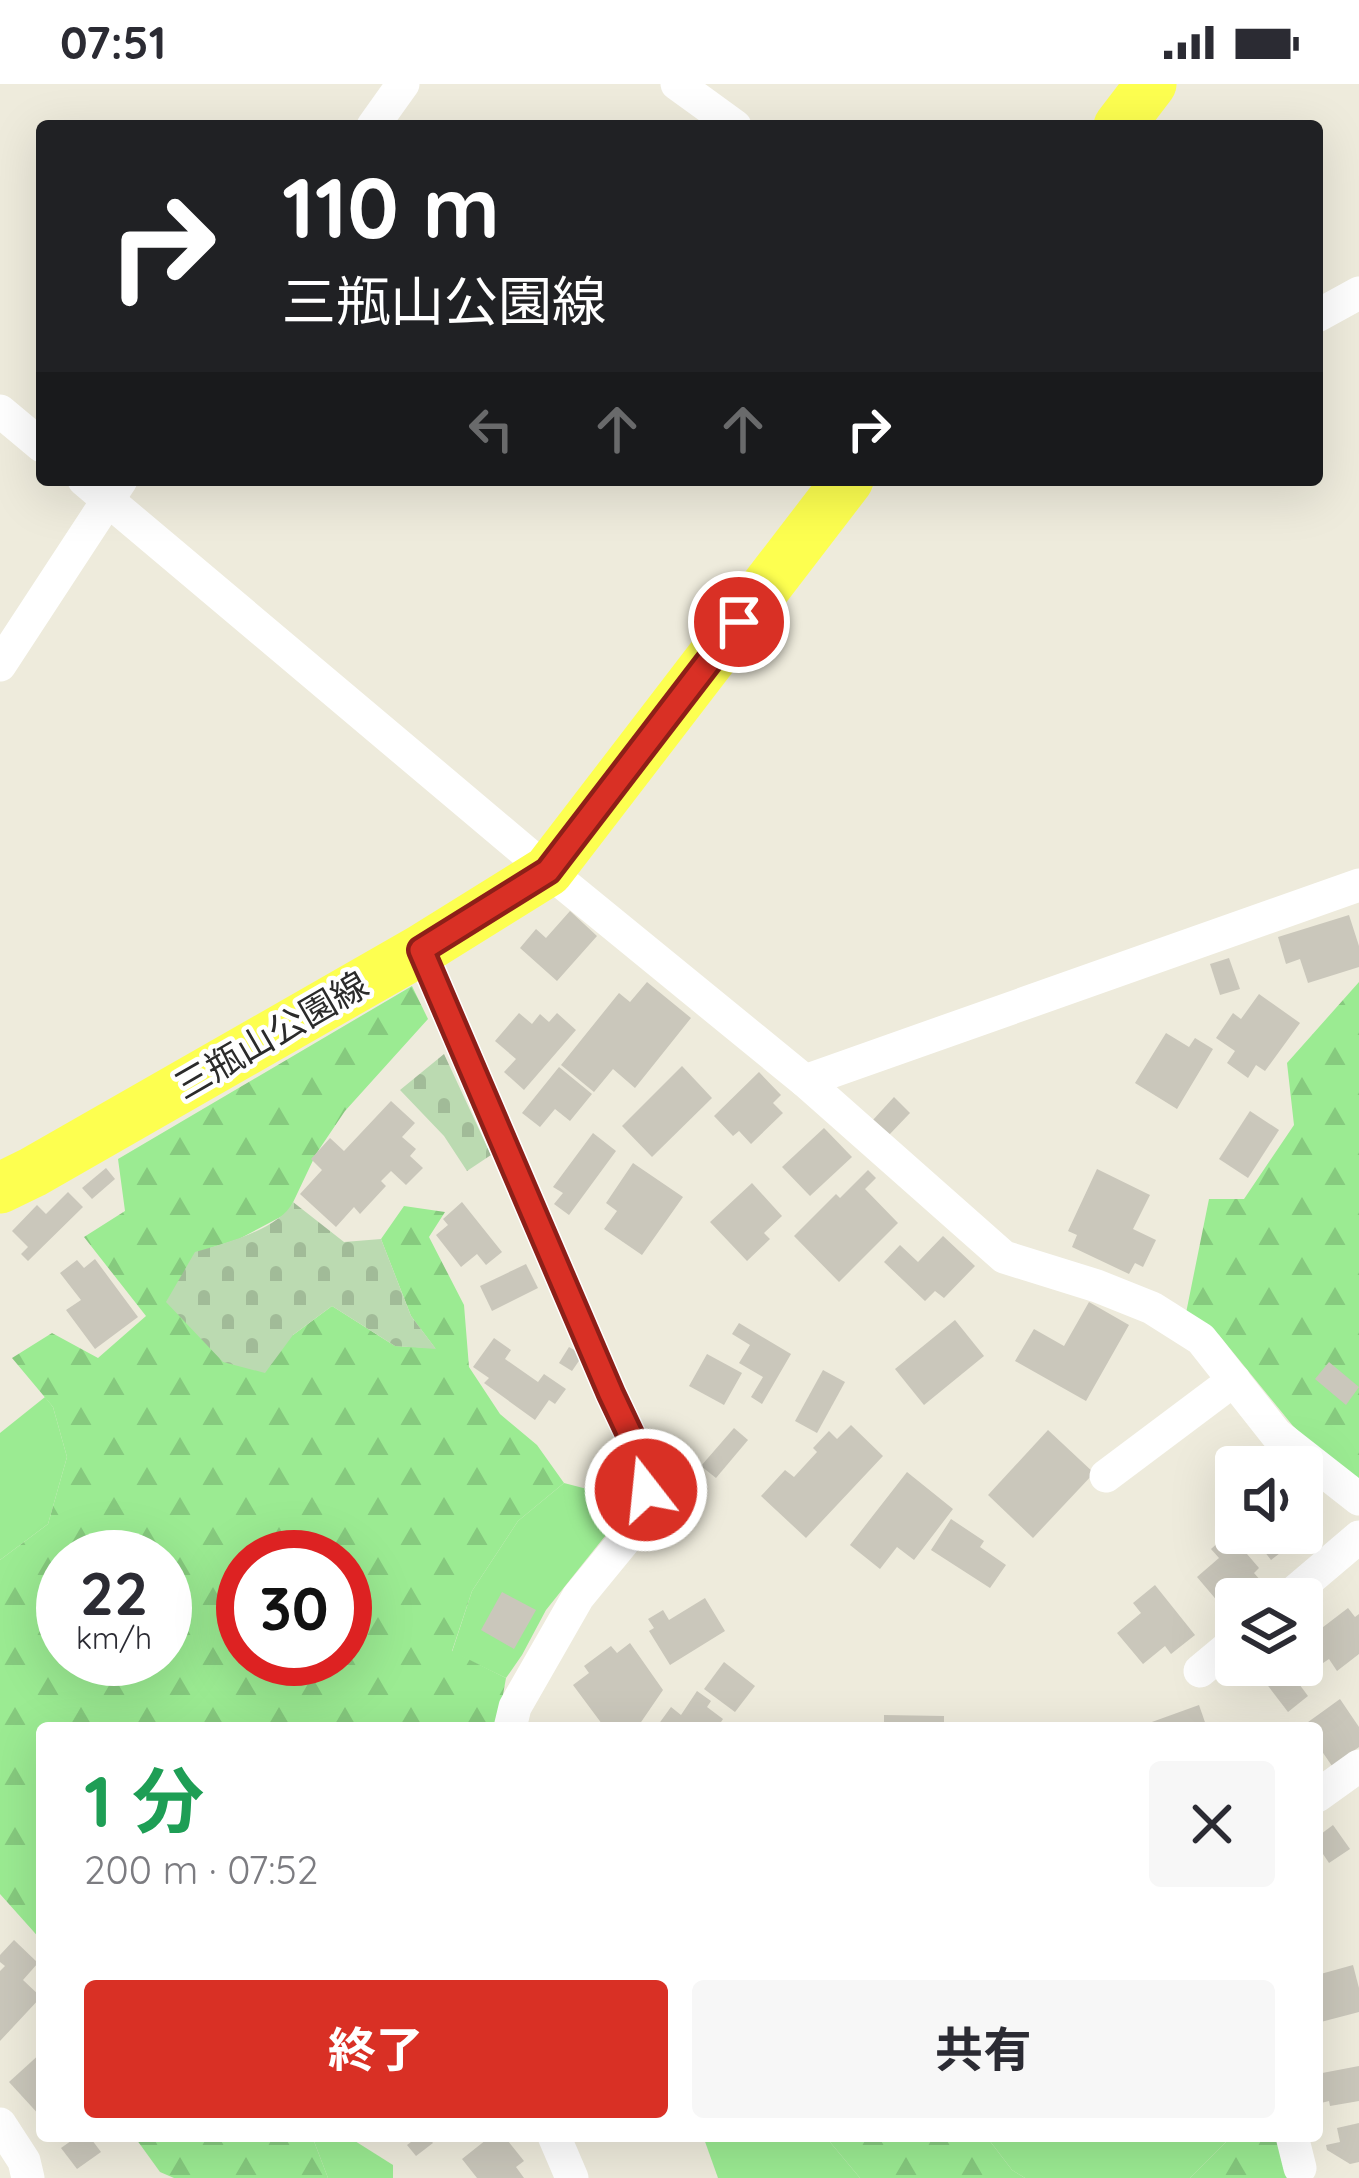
<!DOCTYPE html>
<html lang="ja">
<meta charset="utf-8">
<style>
:root{--surface:#fff;--page:#f7f7f7;--text:#2b2b33;--muted:#7c7c81;--accent:#d93025}
body{margin:0;font-family:Quicksand,"Noto Sans JP",sans-serif;background:var(--page);color:var(--text);height:100vh;display:flex;flex-direction:column;font-size:45px;white-space:nowrap}
*{box-sizing:border-box;margin:0}
p{font-size:39px;color:var(--muted)}
.icon{flex:none;width:66px;height:66px;fill:none;stroke:currentColor;stroke-width:2;stroke-linecap:round;stroke-linejoin:round}
.map{position:relative;flex:1;overflow:hidden}
.side{position:absolute;left:36px;top:1638px;width:1287px;height:420px;display:flex;flex-direction:column;background:var(--surface);border-radius:12px;box-shadow:0 12px 48px #0002}
.side>*{flex:none}
.banner{position:absolute;left:36px;top:36px;width:1287px;height:366px;border-radius:12px;box-shadow:0 12px 48px #0002;background:#202124;color:#fff;overflow:hidden}
.buttons{position:absolute;left:1215px;top:1362px;display:grid;gap:24px}
.buttons a{display:grid;place-items:center;width:108px;height:108px;border-radius:12px;background:var(--surface);box-shadow:0 12px 48px #0002;font-size:60px}
.speed{position:absolute;left:36px;top:1446px;display:flex;gap:24px;font-size:60px;font-weight:700;text-align:center}
.speed>*{display:grid;place-content:center;width:156px;height:156px;border-radius:50%;background:var(--surface);box-shadow:0 12px 48px #0002;line-height:1}
.speed small{font-size:30px;font-weight:400}
.speed .limit{border:18px solid #d22;background:#fff;color:#111}
.pin{position:absolute;display:grid;place-items:center;width:102px;height:102px;color:#fff;margin:-51px;border:6px solid #fff;border-radius:50%;box-shadow:0 3px 12px #0007}
.me{position:absolute;width:132px;margin:-66px;rotate:344deg;stroke-linejoin:round;filter:drop-shadow(0 0 9px #0008)}
.turn{display:flex;align-items:center;gap:42px;height:252px;padding:0 48px;font-size:54px}
.turn .icon{width:156px;height:156px;stroke-width:2.5}
.turn b{display:block;font-size:84px;line-height:102px}
.lanes{display:flex;align-items:center;height:114px;padding:0 48px;background:#0003;justify-content:center;gap:60px;direction:ltr}
.lanes .off{opacity:.35}
.round{display:grid;place-items:center;flex:none;width:126px;height:126px;border-radius:12px;background:var(--page)}
.head{display:flex;align-items:center;justify-content:space-between;height:204px;padding:0 48px}
h1{font-size:72px;font-weight:700;line-height:90px;color:#1e9e55}
.cta{display:flex;gap:24px;margin-top:auto;padding:24px 48px}
.cta a{flex:1;height:138px;border-radius:12px;background:var(--accent);color:#fff;font-size:48px;font-weight:700;line-height:138px;text-align:center}
.cta a+a{background:var(--page);color:var(--text)}
.status{display:flex;justify-content:space-between;align-items:center;height:84px;padding:0 60px;background:var(--surface);direction:ltr}
.status svg{height:33px;fill:currentColor}
.map>svg:first-child{display:block}
.grass{fill:#9beb92}
.forest{fill:url(#forest-firs);fill-rule:evenodd}
.cemetery{fill:url(#cemetery-stones)}
.building{fill:#cac7bb}
.lines{fill:none;stroke-linecap:round;stroke-linejoin:round}
.minor{stroke:#fff;stroke-width:33}
.primary{stroke:#fdff50;stroke-width:51}
.route-casing{stroke:#8d1f18;stroke-width:30}
.route{stroke:#d93025;stroke-width:21}
.labels{text-anchor:middle;stroke-width:9;stroke-linejoin:round;paint-order:stroke}
.street-label{font-size:36px;fill:#2b2b2b;stroke:#fff}
</style>
<div class="status"><b>07:51</b><svg viewBox="0 0 49 12"><path d="M0 12V9h3v3zM5 12V6h3v6zM10 12V3h3v9zM15 12V0h3v12zM26 1h20v11H26zM47 4h2v5h-2z"/></svg></div>
<div class="map">
<svg width="1359" height="2094" viewBox="0 0 1359 2094">
<defs>
<pattern id="forest-firs" width="22" height="20" patternUnits="userSpaceOnUse" patternTransform="scale(3)"><rect width="22" height="20" fill="#9beb92"/><path d="M5 1l3.5 6h-7zM16 11l3.5 6h-7z" fill="#86ca7e"/></pattern>
<pattern id="cemetery-stones" width="16" height="16" patternUnits="userSpaceOnUse" patternTransform="scale(3)"><rect width="16" height="16" fill="#bbdab1"/><path d="M2 7V4a2 2 0 0 1 4 0v3zM10 15v-3a2 2 0 0 1 4 0v3z" fill="#a1bb98"/></pattern>
</defs>
<rect width="100%" height="100%" fill="#eeebdc"/>
<g class="grass">
<polygon points="45,1313 53,1323 67,1373 48,1440 0,1476 0,1349"/>
<polygon points="564,1399 633,1417 546,1526 522,1571 506,1594 452,1568 472,1507 518,1437"/>
<polygon points="312,2052 347,2052 393,2081 393,2094 328,2094"/>
<polygon points="703,2052 825,2052 860,2094 718,2094"/>
<polygon points="986,2052 1232,2052 1190,2094 1025,2094 1012,2086"/>
</g>
<g class="forest">
<polygon points="1359,898 1359,1405 1293,1342 1219,1251 1186,1229 1209,1115 1244,1115 1294,1041 1287,979"/>
<path d="M412 902 428 935 345 1027 316 1070 288 1129 239 1155 195 1169 293 1251 332 1222 395 1262 435 1264 411 1232 381 1155 404 1122 445 1128 429 1153 464 1221 469 1283 500 1330 537 1361 564 1399 518 1437 472 1507 452 1567 506 1594 497 1644H42V1857L0 1810V1476L48 1440 67 1373 53 1323 12 1274 52 1249 98 1274 146 1232 84 1153 125 1127 118 1075ZM63 1473H165V1575H63ZM243 1473H345V1575H243Z"/>
<polygon points="134,2052 312,2052 328,2094 174,2094 160,2088"/>
<polygon points="825,2052 986,2052 1012,2086 1025,2094 860,2094"/>
<polygon points="1232,2052 1282,2052 1290,2094 1190,2094"/>
</g>
<g class="cemetery">
<polygon points="444,970 491,1071 467,1087 444,1052 400,1006"/>
<path d="M293 1118 344 1158 381 1155 411 1232 436 1265 395 1262 332 1222 293 1251 265 1289 223 1278 166 1218 195 1168C223 1160 280 1145 293 1118Z"/>
</g>
<g class="building">
<polygon points="570,827 597,852 557,897 520,864 536,845 546,854"/>
<polygon points="1349,831 1359,862 1359,883 1308,899 1300,875 1286,880 1278,853"/>
<polygon points="1229,874 1240,905 1220,911 1210,880"/>
<polygon points="647,898 691,934 635,1004 613,985 594,1008 561,981 619,909 630,918"/>
<polygon points="1259,910 1300,939 1265,987 1256,981 1248,994 1227,979 1235,967 1216,954 1233,929 1241,935"/>
<polygon points="519,929 532,940 540,930 549,938 557,929 576,946 524,1006 504,988 516,975 495,957"/>
<polygon points="1166,949 1189,963 1195,954 1213,965 1177,1025 1135,999"/>
<polygon points="682,982 712,1014 652,1073 622,1042"/>
<polygon points="559,983 592,1010 570,1037 555,1025 540,1043 522,1029"/>
<polygon points="759,988 781,1011 773,1019 783,1029 751,1060 739,1047 733,1052 714,1032"/>
<polygon points="894,1013 910,1029 888,1052 872,1037"/>
<polygon points="391,1017 415,1039 402,1053 416,1065 410,1072 423,1084 406,1101 391,1087 381,1097 386,1102 360,1130 354,1123 336,1143 300,1110 322,1086 311,1075 330,1054 344,1067"/>
<polygon points="1250,1027 1279,1046 1248,1094 1219,1075"/>
<polygon points="824,1044 852,1073 810,1112 782,1083"/>
<polygon points="593,1049 616,1067 569,1131 554,1120 563,1109 553,1103"/>
<polygon points="633,1079 683,1113 642,1171 604,1145 617,1127 606,1119"/>
<polygon points="106,1084 115,1095 92,1115 82,1104"/>
<polygon points="1097,1085 1150,1111 1133,1145 1156,1156 1143,1183 1135,1179 1129,1190 1072,1163 1077,1151 1068,1147"/>
<polygon points="868,1086 876,1094 865,1105 898,1139 839,1198 794,1152 836,1110 840,1114"/>
<polygon points="752,1099 782,1132 764,1149 770,1155 747,1177 710,1138"/>
<polygon points="68,1108 83,1123 28,1177 21,1170 28,1163 12,1147 37,1121 46,1130"/>
<polygon points="462,1118 502,1168 486,1181 477,1170 461,1183 436,1151 448,1141 443,1135"/>
<polygon points="943,1152 975,1182 944,1214 935,1207 925,1217 884,1178 900,1161 918,1178"/>
<polygon points="95,1175 138,1233 95,1265 66,1226 81,1216 60,1189 77,1176 84,1184"/>
<polygon points="526,1180 538,1204 492,1227 480,1202"/>
<polygon points="1089,1218 1129,1241 1086,1317 1015,1277 1034,1245 1064,1262"/>
<polygon points="955,1236 984,1272 924,1321 895,1285"/>
<polygon points="739,1239 791,1270 762,1320 751,1313 763,1293 739,1279 750,1261 732,1250"/>
<polygon points="494,1254 511,1266 505,1275 538,1298 544,1290 566,1305 555,1320 549,1316 535,1336 484,1299 489,1294 473,1283"/>
<polygon points="569,1263 583,1271 572,1287 559,1279"/>
<polygon points="707,1270 742,1289 724,1321 689,1302"/>
<polygon points="1329,1278 1359,1303 1346,1321 1315,1295"/>
<polygon points="823,1286 845,1298 817,1349 795,1337"/>
<polygon points="851,1341 883,1372 806,1454 761,1412 785,1386 794,1393 817,1368 813,1364 829,1347 837,1355"/>
<polygon points="734,1344 748,1356 716,1394 701,1382"/>
<polygon points="1048,1346 1094,1389 1033,1454 988,1411"/>
<polygon points="907,1388 953,1425 914,1476 897,1463 880,1485 850,1461"/>
<polygon points="1302,1407 1323,1436 1271,1476 1250,1449 1302,1449"/>
<polygon points="951,1435 984,1457 980,1463 1006,1481 990,1504 931,1466"/>
<polygon points="1229,1449 1259,1484 1254,1489 1269,1506 1259,1515 1236,1515 1236,1539 1197,1493 1219,1474 1211,1465"/>
<polygon points="1155,1501 1195,1551 1171,1570 1165,1562 1143,1580 1117,1549 1141,1529 1133,1519"/>
<polygon points="502,1508 536,1526 514,1565 481,1546"/>
<polygon points="705,1514 725,1547 670,1581 649,1547 654,1544 648,1535 663,1526 669,1536"/>
<polygon points="1348,1524 1355,1533 1359,1530 1359,1570 1337,1587 1329,1575 1320,1581 1306,1563 1317,1554 1314,1550"/>
<polygon points="630,1559 663,1606 637,1644 605,1644 573,1601 589,1589 584,1582 611,1562 617,1569"/>
<polygon points="724,1578 755,1602 735,1628 704,1605"/>
<polygon points="1252,1581 1285,1581 1308,1612 1288,1628"/>
<polygon points="697,1607 711,1617 707,1623 723,1635 717,1644 663,1644 658,1641 671,1623 681,1631"/>
<polygon points="1340,1615 1359,1643 1359,1663 1332,1682 1317,1660 1317,1644 1306,1644 1304,1641"/>
<polygon points="1199,1621 1207,1644 1139,1644 1138,1643"/>
<polygon points="884,1631 944,1632 944,1644 884,1644"/>
<polygon points="1333,1741 1350,1765 1329,1779 1317,1761 1317,1753"/>
<polygon points="14,1856 38,1879 23,1896 41,1913 0,1957 0,1887 5,1882 0,1878 0,1871"/>
<polygon points="1353,1881 1359,1904 1359,1928 1317,1939 1317,1891"/>
<polygon points="42,1968 42,2034 9,1998"/>
<polygon points="1359,1982 1359,2017 1330,2022 1329,2017 1317,2020 1317,1990"/>
<polygon points="1359,2039 1359,2078 1350,2080 1327,2066 1326,2061 1340,2058 1337,2044"/>
<polygon points="78,2052 89,2052 101,2068 77,2085 61,2064"/>
<polygon points="419,2052 427,2052 433,2059 416,2072 407,2061"/>
<polygon points="491,2052 504,2052 524,2077 516,2083 524,2094 477,2094 462,2075"/>
</g>
<g class="lines">
<g class="minor">
<polyline points="677,0 735,42"/>
<polyline points="373,42 403,0"/>
<polyline points="1317,232 1359,209"/>
<polyline points="0,327 42,362"/>
<polyline points="84,396 548,787 805,997 1004,1173 1097,1202 1152,1224 1201,1255 1276,1350 1359,1415"/>
<polyline points="0,581 121,396"/>
<polyline points="421,866 611,1310 645,1382 646,1430 578,1513 515,1623 510,1644"/>
<polyline points="805,997 1359,801"/>
<polyline points="1106,1392 1234,1296"/>
<polyline points="1286,1515 1359,1453"/>
<polyline points="1200,1587 1236,1557"/>
<polyline points="1317,1712 1359,1682"/>
<polyline points="0,2040 24,2077 28,2094"/>
<polyline points="554,2052 572,2094"/>
<polyline points="1292,2052 1300,2084"/>
</g>
<g class="primary">
<polyline points="1119,42 1151,0"/>
<polyline points="0,1104 33,1088 421,866 548,787 848,396"/>
</g>
</g>
<g class="lines">
<g class="route-casing">
<polyline id="route" points="646,1406 645,1382 611,1310 421,866 548,787 739,538"/>
</g>
<use href="#route" class="route"/>
</g>
<g class="labels">
<g class="street-label">
<text transform="translate(271 951) rotate(-30)" y="13">三瓶山公園線</text>
</g>
</g>
</svg>
<div class="buttons">
<a><svg class="icon" aria-label="sound" viewBox="0 0 24 24"><path d="M4 9h4l5-4v14l-5-4H4zM17 9q2 3 0 6"/></svg></a>
<a><svg class="icon" aria-label="layers" viewBox="0 0 24 24"><path d="M12 4l9 5-9 5-9-5zM3 14l9 5 9-5"/></svg></a>
</div>
<div class="speed"><div>22<small>km/h</small></div><div class="limit">30</div></div>
<div class="pin" style="left:739px;top:538px;background:#d93025"><svg class="icon" aria-label="arrive" viewBox="0 0 24 24"><path d="M6 21V4h12l-3 4 3 4H6"/></svg></div>
<svg class="me" style="left:646px;top:1406px" viewBox="-20 -20 40 40"><circle r="17" fill="#d93025" stroke="#fff" stroke-width="3"/><path d="M0-11L8 9 0 5-8 9z" fill="#fff"/></svg>
<div class="banner">
<div class="turn"><svg class="icon" aria-label="right" viewBox="0 0 24 24"><path d="M7 20v-9h11M14 6l5 5-5 5"/></svg><div><b>110 m</b>三瓶山公園線</div></div>
<div class="lanes"><svg class="icon off" aria-label="left" viewBox="0 0 24 24"><path d="M17 20v-9H6M10 6l-5 5 5 5"/></svg><svg class="icon off" aria-label="ahead" viewBox="0 0 24 24"><path d="M12 20V5M6 11l6-6 6 6"/></svg><svg class="icon off" aria-label="ahead" viewBox="0 0 24 24"><path d="M12 20V5M6 11l6-6 6 6"/></svg><svg class="icon" aria-label="right" viewBox="0 0 24 24"><path d="M7 20v-9h11M14 6l5 5-5 5"/></svg></div>
</div>
<section class="side">
<div class="head"><div><h1>1 分</h1><p>200 m · 07:52</p></div><a class="round"><svg class="icon" aria-label="close" viewBox="0 0 24 24"><path d="M6 6l12 12M18 6L6 18"/></svg></a></div>
<div class="cta"><a>終了</a><a>共有</a></div>
</section>
</div>
